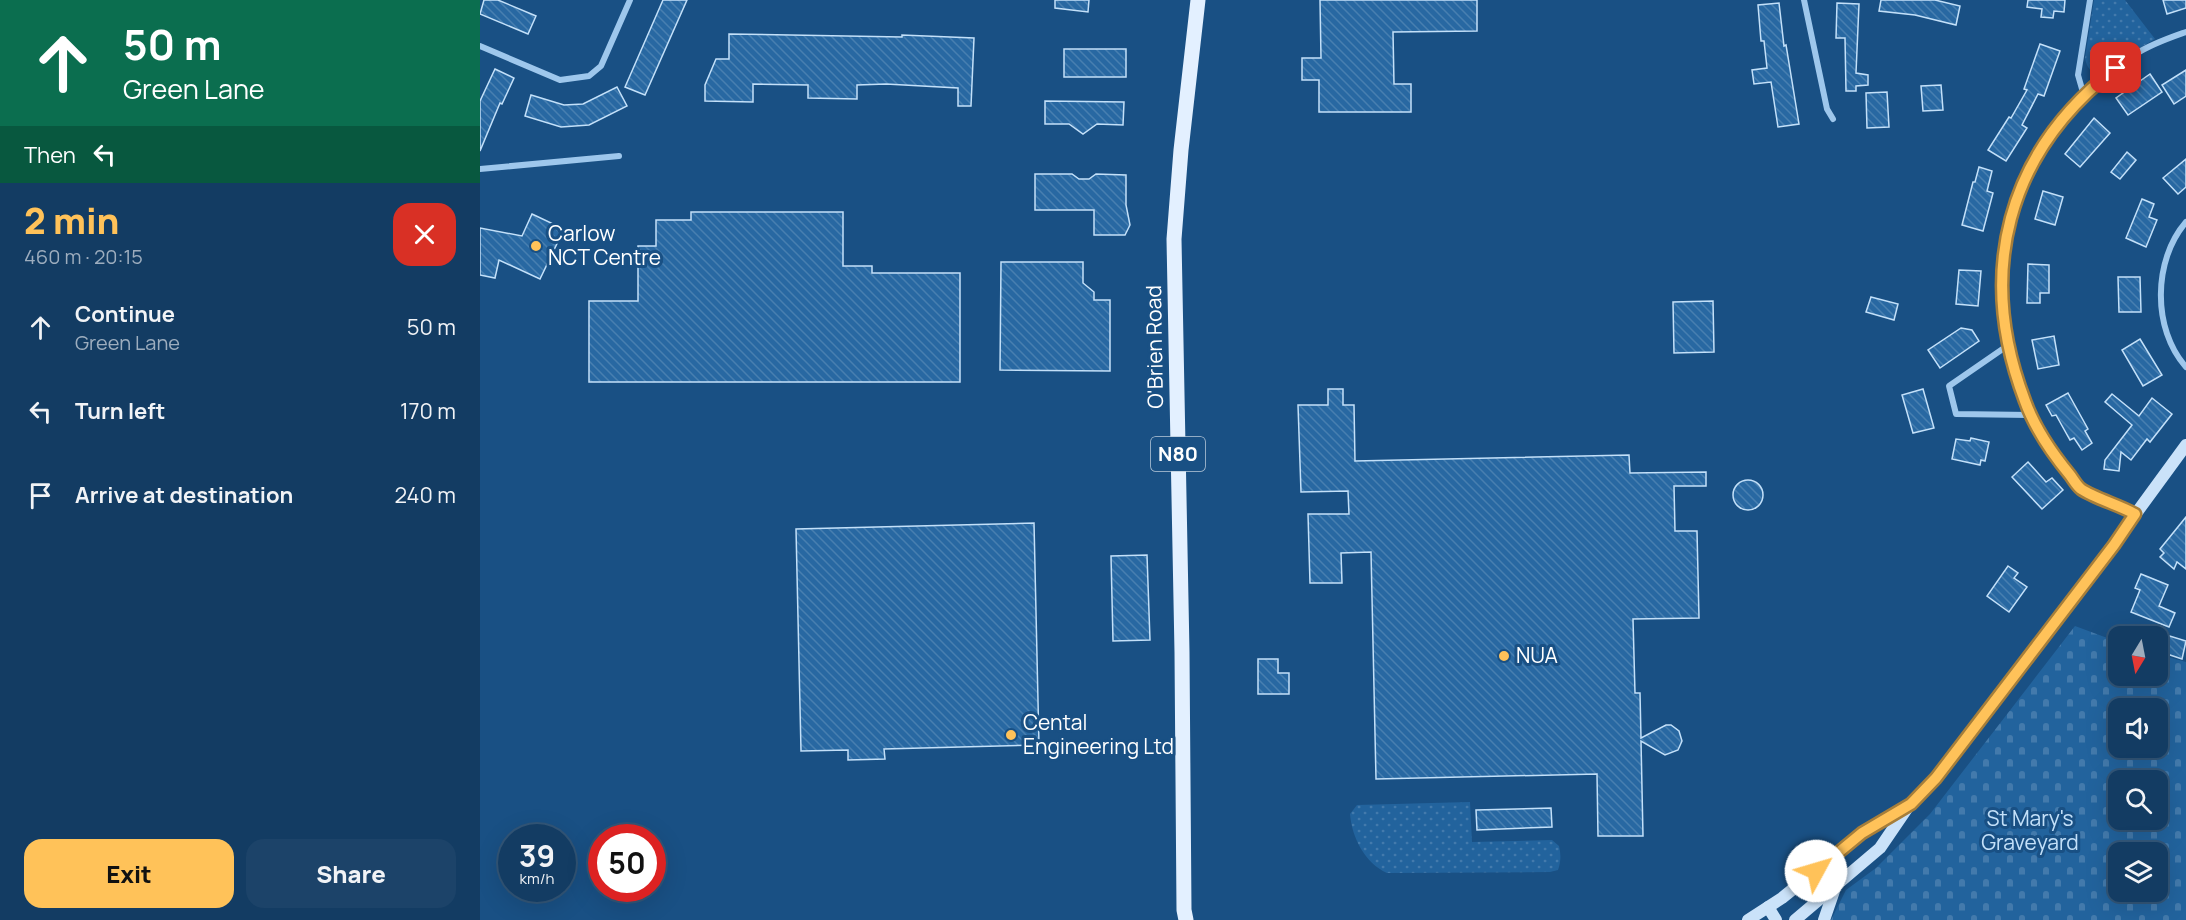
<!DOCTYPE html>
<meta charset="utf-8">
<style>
:root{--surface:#133c63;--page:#1c4369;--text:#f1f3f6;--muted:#9dadbe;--line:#325678;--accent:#ffc259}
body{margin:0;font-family:Manrope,sans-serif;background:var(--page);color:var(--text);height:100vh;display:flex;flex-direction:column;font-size:22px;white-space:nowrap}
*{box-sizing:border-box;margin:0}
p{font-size:20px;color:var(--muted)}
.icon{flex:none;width:33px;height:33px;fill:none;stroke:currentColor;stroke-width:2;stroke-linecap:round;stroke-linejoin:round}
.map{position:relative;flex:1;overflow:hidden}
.panel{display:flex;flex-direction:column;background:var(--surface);width:480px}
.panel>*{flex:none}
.hud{background:#0b6e4f;color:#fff;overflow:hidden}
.needle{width:39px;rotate:190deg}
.controls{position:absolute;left:1628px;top:626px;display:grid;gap:12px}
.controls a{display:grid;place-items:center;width:60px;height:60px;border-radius:12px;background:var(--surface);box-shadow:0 6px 24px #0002,0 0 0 2px var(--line);font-size:30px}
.speed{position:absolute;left:18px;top:824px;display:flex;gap:12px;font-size:30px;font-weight:700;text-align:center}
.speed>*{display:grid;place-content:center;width:78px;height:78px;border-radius:50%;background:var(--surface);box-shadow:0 6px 24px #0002,0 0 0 2px var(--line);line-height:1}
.speed small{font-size:15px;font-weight:400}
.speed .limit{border:9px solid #d22;background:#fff;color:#111}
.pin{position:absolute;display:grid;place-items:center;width:51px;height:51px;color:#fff;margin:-26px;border-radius:12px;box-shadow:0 3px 9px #0006}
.me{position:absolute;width:66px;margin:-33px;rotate:51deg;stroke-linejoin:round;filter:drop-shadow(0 0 4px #0008)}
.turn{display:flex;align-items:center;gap:21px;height:126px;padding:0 24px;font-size:27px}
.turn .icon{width:78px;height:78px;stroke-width:2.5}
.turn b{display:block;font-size:42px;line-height:51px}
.then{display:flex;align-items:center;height:57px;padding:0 24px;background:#0003;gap:12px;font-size:22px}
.round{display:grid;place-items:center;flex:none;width:63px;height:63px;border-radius:18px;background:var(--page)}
.headline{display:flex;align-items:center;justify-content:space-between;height:102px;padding:0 24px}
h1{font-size:36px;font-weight:800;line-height:45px;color:var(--accent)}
.button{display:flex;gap:12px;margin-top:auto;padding:12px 24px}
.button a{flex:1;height:69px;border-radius:18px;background:var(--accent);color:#111;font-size:24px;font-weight:800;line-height:69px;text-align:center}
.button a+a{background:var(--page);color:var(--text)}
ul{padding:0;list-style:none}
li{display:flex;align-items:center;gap:18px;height:84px;padding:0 24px}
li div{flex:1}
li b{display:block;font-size:22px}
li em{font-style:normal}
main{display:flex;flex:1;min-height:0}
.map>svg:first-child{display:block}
.grass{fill:url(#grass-dots)}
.cemetery{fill:url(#cemetery-stones);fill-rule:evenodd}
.building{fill:url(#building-back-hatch);stroke:#c3e0f9;stroke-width:1.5}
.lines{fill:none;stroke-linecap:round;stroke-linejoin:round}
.street{stroke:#9ec7ec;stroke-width:6}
.secondary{stroke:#cae2f9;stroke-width:12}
.primary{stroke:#e3f0ff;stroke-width:15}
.route-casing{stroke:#a67e3a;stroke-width:15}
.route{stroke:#ffc259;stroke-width:10}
.poi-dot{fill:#ffc259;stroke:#195084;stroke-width:2}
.labels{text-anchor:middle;stroke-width:6;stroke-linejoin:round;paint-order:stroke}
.shield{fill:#195084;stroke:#bacada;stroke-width:1.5}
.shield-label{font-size:20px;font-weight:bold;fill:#fff}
.poi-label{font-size:21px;fill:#fff;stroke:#195084;text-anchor:start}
.street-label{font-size:21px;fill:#fff;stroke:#195084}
.park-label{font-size:21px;fill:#c3e0f9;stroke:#195084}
</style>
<main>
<section class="panel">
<div class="hud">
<div class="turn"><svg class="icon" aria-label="ahead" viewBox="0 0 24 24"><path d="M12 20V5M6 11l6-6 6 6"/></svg><div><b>50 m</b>Green Lane</div></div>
<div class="then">Then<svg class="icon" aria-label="left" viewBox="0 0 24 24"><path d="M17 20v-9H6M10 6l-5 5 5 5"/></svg></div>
</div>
<div class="headline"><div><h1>2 min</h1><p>460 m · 20:15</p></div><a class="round" style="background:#d93025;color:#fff"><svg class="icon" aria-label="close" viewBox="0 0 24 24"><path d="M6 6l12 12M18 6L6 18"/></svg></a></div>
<ul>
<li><svg class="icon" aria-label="ahead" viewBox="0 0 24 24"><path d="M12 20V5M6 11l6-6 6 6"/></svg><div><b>Continue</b><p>Green Lane</p></div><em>50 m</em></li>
<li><svg class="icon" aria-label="left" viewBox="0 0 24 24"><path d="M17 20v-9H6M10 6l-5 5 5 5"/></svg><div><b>Turn left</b></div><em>170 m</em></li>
<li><svg class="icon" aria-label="arrive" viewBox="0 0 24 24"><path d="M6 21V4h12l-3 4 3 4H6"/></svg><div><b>Arrive at destination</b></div><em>240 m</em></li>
</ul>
<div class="button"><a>Exit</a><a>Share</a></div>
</section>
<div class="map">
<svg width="1706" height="920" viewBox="0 0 1706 920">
<defs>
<pattern id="grass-dots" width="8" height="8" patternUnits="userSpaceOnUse" patternTransform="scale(1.5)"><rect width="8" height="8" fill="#22639d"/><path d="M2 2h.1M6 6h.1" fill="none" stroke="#437aac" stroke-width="1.8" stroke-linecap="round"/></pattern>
<pattern id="cemetery-stones" width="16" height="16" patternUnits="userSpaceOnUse" patternTransform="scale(1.5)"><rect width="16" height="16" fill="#22639d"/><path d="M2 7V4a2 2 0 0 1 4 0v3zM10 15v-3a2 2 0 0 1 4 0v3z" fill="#437aac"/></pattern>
<pattern id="building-back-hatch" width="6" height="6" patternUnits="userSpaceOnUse" patternTransform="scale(1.5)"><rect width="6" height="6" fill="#2868a2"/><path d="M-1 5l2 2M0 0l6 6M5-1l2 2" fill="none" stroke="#487fb0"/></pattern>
</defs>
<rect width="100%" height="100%" fill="#195084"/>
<g class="grass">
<path d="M1614 0H1645L1675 39 1631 65 1621 73C1610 72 1607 68 1605 58Z"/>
<path d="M990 802 992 842 1072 840 1079 846C1081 854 1081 862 1078 870L1070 872 907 873C885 863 872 838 870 814L877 805Z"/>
</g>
<path class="cemetery" d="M1595 626 1638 642V675H1677V654L1706 662V920H1351L1366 890 1396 868 1450 814ZM1638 708H1677V747H1638ZM1638 780H1677V819H1638ZM1638 852H1677V891H1638Z"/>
<g class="building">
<polygon points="4,0 18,0 56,16 48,34 0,14"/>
<polygon points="183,0 207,0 165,95 145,87"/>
<polygon points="575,0 609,0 608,12 575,8"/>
<polygon points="840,0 997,0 997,31 913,32 914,84 931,84 931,112 839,112 839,80 822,80 822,58 841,58"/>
<polygon points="1401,0 1455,0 1480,6 1476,25 1435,15 1399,11"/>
<polygon points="1548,0 1585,0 1584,12 1574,11 1573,18 1561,17 1562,9 1547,7"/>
<polygon points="1683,0 1706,0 1706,8 1687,14"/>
<polygon points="1299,3 1304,46 1306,45 1319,124 1298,127 1291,82 1274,84 1272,70 1287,68 1284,41 1281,41 1278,5"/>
<polygon points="1357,3 1379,4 1376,73 1388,75 1388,85 1376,86 1376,91 1366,91 1365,38 1356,38"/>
<polygon points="249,34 422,37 422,35 494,38 491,106 478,106 478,88 406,84 377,85 377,99 328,98 328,85 273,84 273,102 225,101 225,85 236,59 249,59"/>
<polygon points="1560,44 1580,51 1564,96 1558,94 1542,125 1547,128 1526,161 1508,150 1529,117 1531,118 1547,90 1544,89"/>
<rect x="584" y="49" width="62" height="28"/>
<polygon points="15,69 34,78 22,104 20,103 0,151 0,101"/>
<polygon points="1706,70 1706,96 1694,104 1682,85"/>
<polygon points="1670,74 1682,92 1648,115 1636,98"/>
<polygon points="1461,85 1463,110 1443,111 1441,86"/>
<polygon points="137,87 147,106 109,125 81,127 45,116 51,95 84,105 103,104"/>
<polygon points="1407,92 1409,127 1387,128 1386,93"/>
<polygon points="565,101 644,102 643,125 617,124 603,134 589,124 565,124"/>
<polygon points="1614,118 1630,133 1600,167 1585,154"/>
<polygon points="1647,152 1656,160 1640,179 1631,172"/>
<polygon points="1706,159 1706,187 1698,194 1683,178"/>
<polygon points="1499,167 1512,171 1507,191 1513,193 1503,231 1482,225 1493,182 1495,182"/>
<polygon points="555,174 592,174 599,179 609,179 616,174 646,175 646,205 650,225 645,235 614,235 614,210 555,210"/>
<polygon points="1563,191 1583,197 1575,225 1555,219"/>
<polygon points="1662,199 1674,204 1669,217 1677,220 1666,247 1646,238"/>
<polygon points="211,212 363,212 363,266 392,266 392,273 480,273 480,382 109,382 109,301 158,301 158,246 176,246 176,220 211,220"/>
<polygon points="52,214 84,229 60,279 19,260 15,278 0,275 0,228 42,236"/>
<polygon points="521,262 603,262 603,283 614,292 614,300 630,300 630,371 520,370"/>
<polygon points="1548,264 1569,265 1569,293 1560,293 1560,303 1547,303"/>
<polygon points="1479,270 1501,271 1498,306 1476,304"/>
<polygon points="1638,277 1660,277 1661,312 1639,312"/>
<polygon points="1391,297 1418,304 1414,320 1386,312"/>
<polygon points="1233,301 1234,352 1194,353 1193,302"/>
<polygon points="1481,328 1492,330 1499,341 1460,368 1448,350"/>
<polygon points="1574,336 1579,365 1558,369 1552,340"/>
<polygon points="1660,339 1682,375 1663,386 1642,350"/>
<polygon points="848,389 863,389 863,405 874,405 875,461 1149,455 1150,473 1226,472 1226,486 1194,486 1195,531 1217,531 1219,618 1153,619 1155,693 1160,693 1161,738 1186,725 1191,725 1199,731 1202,741 1198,750 1185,755 1161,741 1163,836 1118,836 1117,774 896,779 891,552 861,553 862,583 830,583 828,514 869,514 868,491 821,492 818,405 848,405"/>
<polygon points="1443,389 1454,428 1433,433 1422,395"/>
<polygon points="1588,393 1608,429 1605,431 1612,443 1602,450 1594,438 1590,440 1576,415 1572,416 1566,405"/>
<polygon points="1632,394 1659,416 1672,398 1692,414 1670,442 1667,439 1651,460 1641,452 1639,471 1624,469 1625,460 1652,425 1625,402"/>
<polygon points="1491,438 1509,442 1505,461 1501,460 1500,465 1472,459 1476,439 1490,441"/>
<polygon points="1548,462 1566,482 1572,478 1583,490 1562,509 1532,477"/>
<circle cx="1268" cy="495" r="15"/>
<polygon points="1706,517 1706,569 1697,562 1694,569 1680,557 1684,553 1680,549"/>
<polygon points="554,523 559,745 404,749 405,759 368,760 368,750 321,751 316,529"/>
<polygon points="667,555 670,640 633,641 631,556"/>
<polygon points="1528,566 1538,573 1534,578 1547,587 1529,612 1507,596"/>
<polygon points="1661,574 1688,585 1679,606 1695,613 1689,627 1651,612 1660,590 1655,588"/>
<polygon points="1683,634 1706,641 1702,659 1678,651"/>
<polygon points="778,659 798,659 798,673 809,673 809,694 778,694"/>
<polygon points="1071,808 1072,827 997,830 996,810"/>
</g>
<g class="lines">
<g class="street">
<polyline points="1324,0 1347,109 1353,119"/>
<polyline points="0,46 80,80 109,76 121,66 150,0"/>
<polyline points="1604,96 1598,75 1610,0"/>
<polyline points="0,169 139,156"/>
<path d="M1706 222C1673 260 1672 329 1706 367"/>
<polyline points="1527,346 1469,386 1476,414 1550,415"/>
<path d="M1655 514C1638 505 1616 499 1602 489 1596 485 1591 477 1587 472 1568 448 1553 423 1542 394 1492 264 1539 128 1656 54 1671 44 1689 38 1706 32"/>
</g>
<g class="secondary">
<polyline points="1288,907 1296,920"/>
<polyline points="1268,920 1302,898 1382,833 1425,807"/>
<polyline points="1315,920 1400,848 1430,804 1456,778 1633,545 1706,445"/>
<polyline points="1344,920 1355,888"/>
</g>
<polyline class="primary" points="706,920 704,910 702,652 694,239 701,150 718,0"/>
</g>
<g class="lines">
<g class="route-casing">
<path id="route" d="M1336 871 1382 833 1431 804 1456 778 1634 545 1655 514C1639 505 1614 498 1601 489 1597 486 1593 479 1590 475 1571 452 1555 429 1545 401 1496 273 1526 153 1636 68"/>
</g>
<use href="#route" class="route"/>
</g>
<g class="poi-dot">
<circle cx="56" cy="246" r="6"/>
<circle cx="1024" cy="656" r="6"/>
<circle cx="531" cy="735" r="6"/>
</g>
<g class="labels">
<rect class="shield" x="671" y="437" width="54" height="34" rx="4.5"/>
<g class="shield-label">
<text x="698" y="461">N80</text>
</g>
<g class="poi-label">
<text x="68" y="241">Carlow<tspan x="68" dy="24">NCT Centre</tspan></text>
<text x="1036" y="663">NUA</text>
<text x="543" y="730">Cental<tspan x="543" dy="24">Engineering Ltd</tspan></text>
</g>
<g class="street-label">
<text transform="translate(675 347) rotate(-91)" y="7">O'Brien Road</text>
</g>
<g class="park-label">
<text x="1550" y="826">St Mary's<tspan x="1550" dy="24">Graveyard</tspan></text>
</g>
</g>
</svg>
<div class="controls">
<a><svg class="needle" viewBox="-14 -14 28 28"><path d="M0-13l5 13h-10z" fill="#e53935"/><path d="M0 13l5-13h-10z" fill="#9dadbe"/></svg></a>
<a><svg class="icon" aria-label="sound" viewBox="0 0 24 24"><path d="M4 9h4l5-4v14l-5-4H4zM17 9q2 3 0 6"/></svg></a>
<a><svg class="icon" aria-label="search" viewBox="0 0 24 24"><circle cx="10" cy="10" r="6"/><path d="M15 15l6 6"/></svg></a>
<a><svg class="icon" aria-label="layers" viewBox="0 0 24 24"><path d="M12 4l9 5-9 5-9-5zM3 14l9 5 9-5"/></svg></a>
</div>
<div class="speed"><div>39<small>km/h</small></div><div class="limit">50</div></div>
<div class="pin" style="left:1636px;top:68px;background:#d93025"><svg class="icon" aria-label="arrive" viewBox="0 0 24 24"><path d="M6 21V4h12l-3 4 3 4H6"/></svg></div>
<svg class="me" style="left:1336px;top:871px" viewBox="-20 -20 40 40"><circle r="19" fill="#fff"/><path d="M0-13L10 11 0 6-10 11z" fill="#ffc259"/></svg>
</div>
</main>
